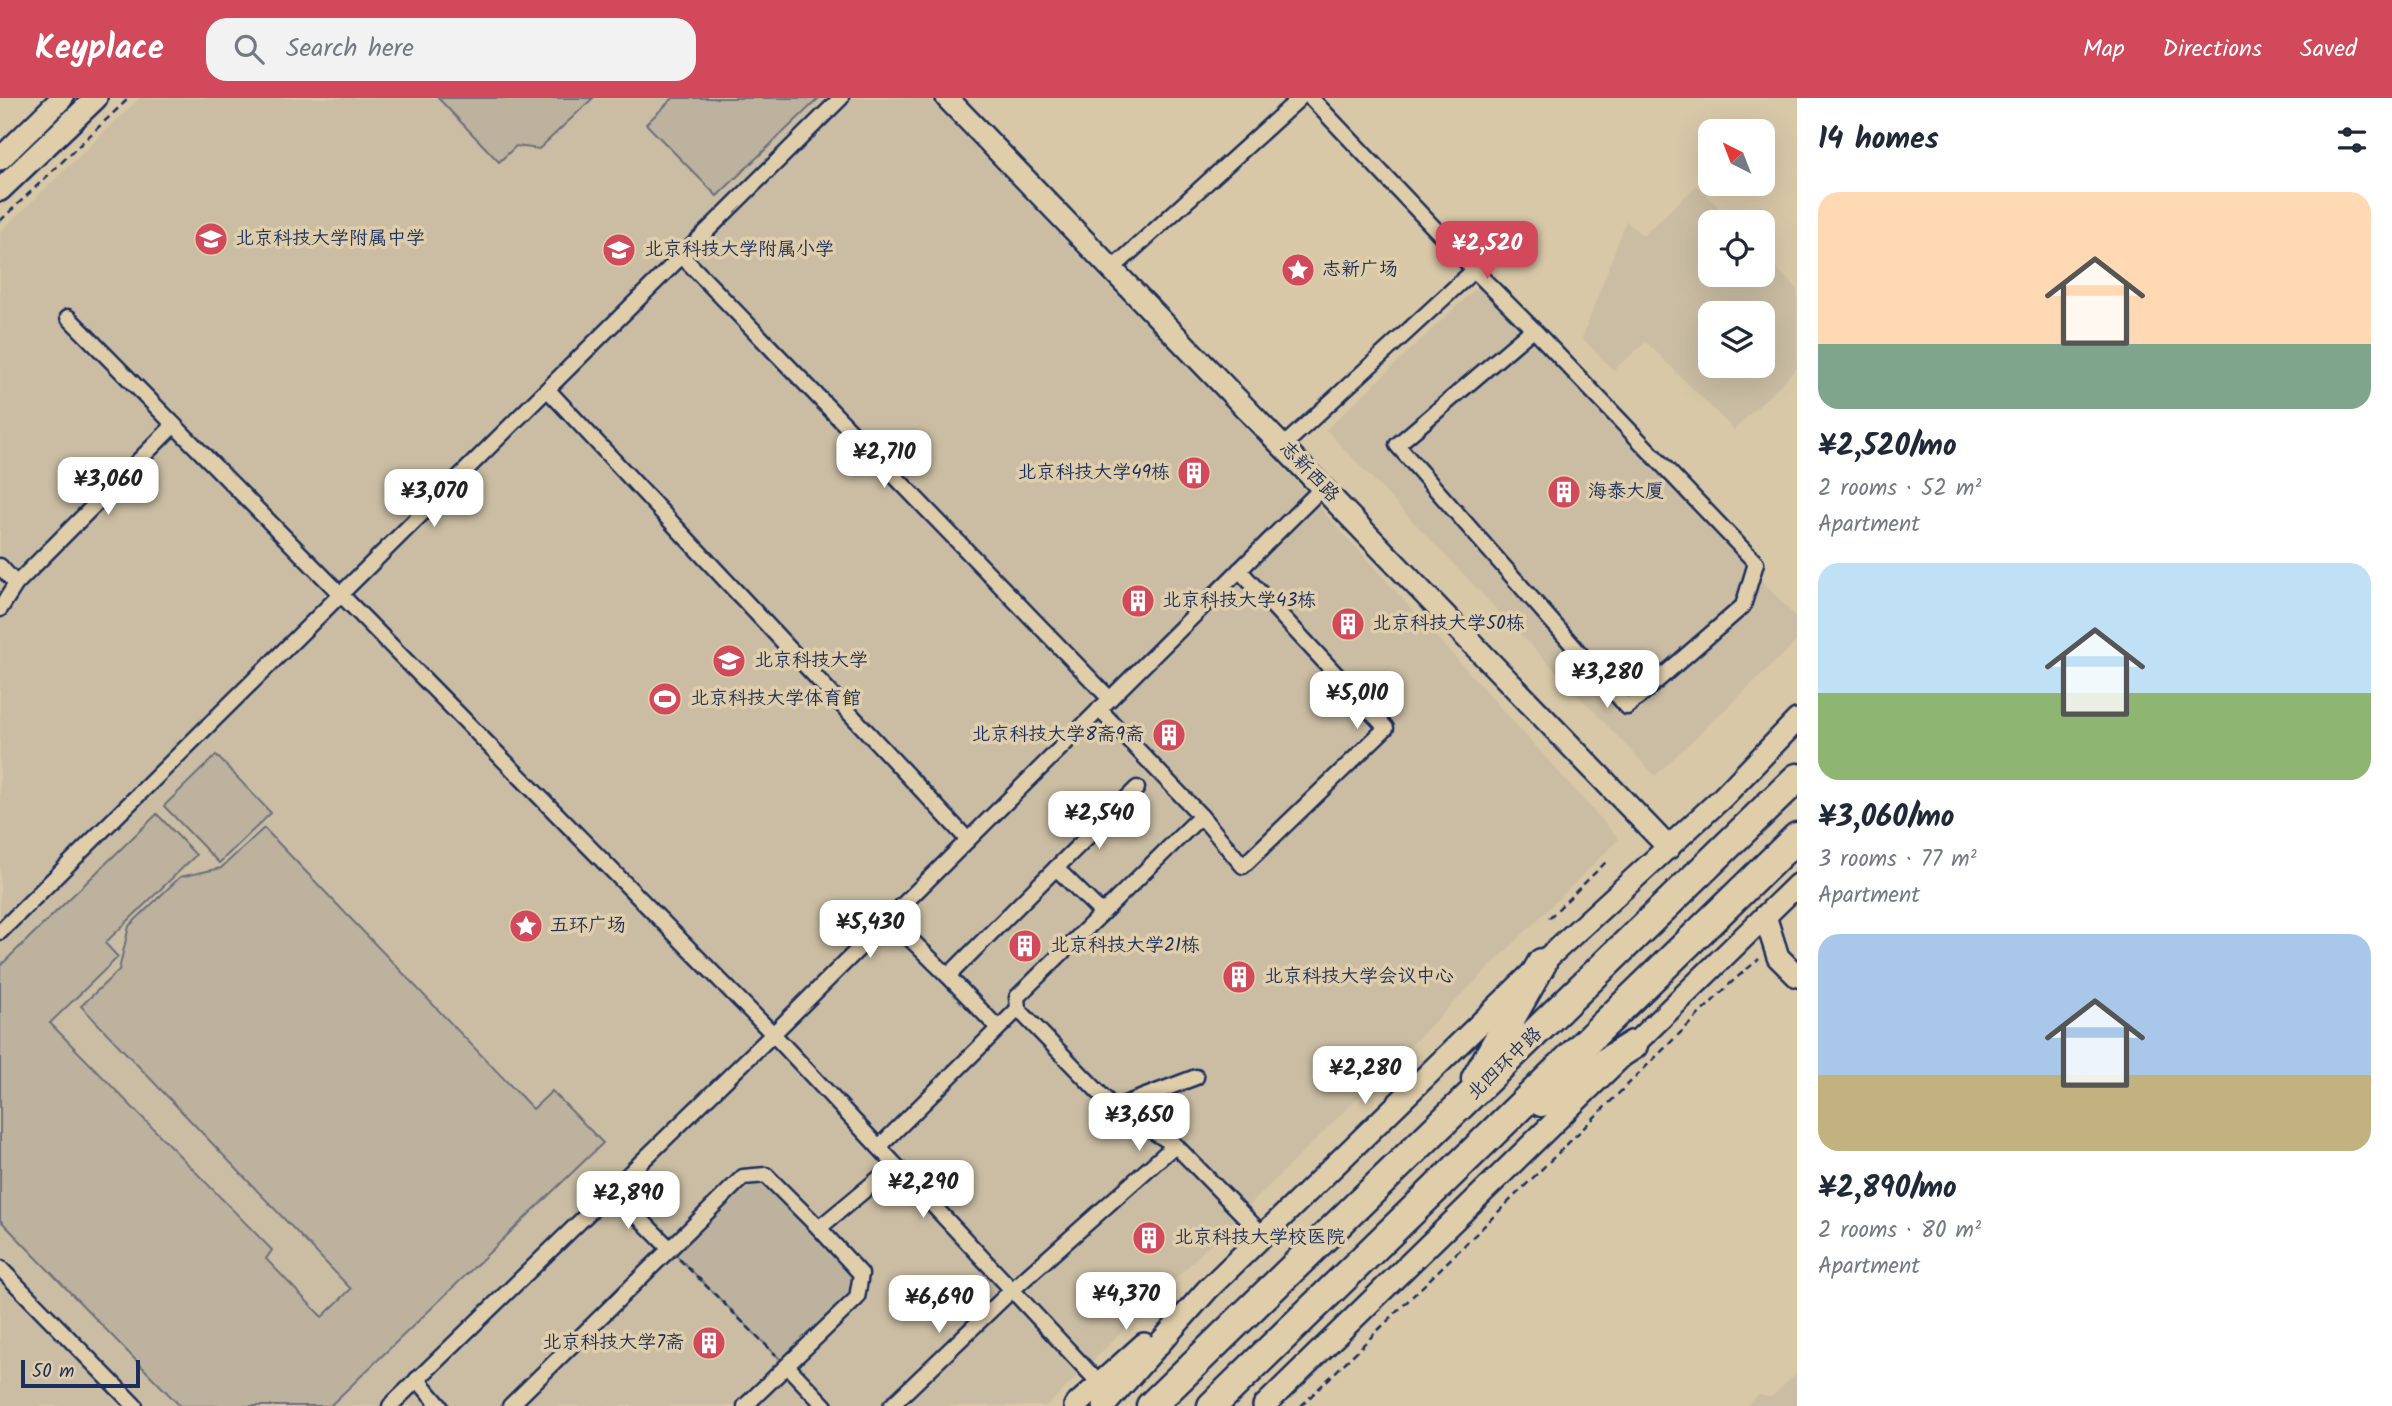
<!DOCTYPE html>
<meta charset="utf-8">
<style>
body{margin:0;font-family:Kalam,"LXGW WenKai TC",sans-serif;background:#f2f2f3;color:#1f2937;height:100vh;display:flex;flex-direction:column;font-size:26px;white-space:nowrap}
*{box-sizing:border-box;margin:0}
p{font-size:23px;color:#747a83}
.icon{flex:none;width:38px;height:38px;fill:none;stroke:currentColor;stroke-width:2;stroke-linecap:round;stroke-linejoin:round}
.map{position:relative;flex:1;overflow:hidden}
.details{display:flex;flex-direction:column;background:#fff;width:595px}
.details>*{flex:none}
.needle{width:46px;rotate:318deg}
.fabs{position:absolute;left:1698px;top:21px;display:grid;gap:14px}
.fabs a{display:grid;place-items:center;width:77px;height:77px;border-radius:14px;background:#fff;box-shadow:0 7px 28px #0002;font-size:35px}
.scale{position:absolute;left:21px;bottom:18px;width:119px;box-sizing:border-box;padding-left:7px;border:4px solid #1b2f5e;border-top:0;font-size:19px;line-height:24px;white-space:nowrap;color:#1b2f5e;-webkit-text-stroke:5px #e0ceab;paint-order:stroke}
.price{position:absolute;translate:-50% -60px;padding:0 16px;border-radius:14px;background:#fff;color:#222;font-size:23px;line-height:46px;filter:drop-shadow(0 2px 4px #0008)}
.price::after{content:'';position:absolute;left:50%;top:42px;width:21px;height:16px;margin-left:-10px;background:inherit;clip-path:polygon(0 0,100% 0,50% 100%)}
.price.selected{background:#d1495b;color:#fff}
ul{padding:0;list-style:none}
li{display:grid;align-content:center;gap:14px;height:371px;padding:0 21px}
li span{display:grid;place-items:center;height:217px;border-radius:21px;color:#555}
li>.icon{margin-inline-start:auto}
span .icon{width:126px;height:126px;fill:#fffc;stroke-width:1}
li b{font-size:30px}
h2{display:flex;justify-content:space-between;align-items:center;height:84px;padding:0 21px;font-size:30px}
header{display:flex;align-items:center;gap:42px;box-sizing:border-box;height:98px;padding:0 35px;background:#d1495b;color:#fff}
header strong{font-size:33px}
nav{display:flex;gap:38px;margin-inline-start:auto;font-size:24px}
.search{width:490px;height:63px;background:#f2f2f3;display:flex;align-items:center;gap:18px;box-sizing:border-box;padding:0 24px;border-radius:21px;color:#747a83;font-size:26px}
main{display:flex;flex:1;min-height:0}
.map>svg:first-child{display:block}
</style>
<header>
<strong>Keyplace</strong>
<div class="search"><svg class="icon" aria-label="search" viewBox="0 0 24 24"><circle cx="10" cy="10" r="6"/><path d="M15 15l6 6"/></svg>Search here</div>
<nav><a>Map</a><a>Directions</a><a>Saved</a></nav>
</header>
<main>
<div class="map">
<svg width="1797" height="1308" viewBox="0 0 1797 1308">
<rect width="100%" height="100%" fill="#d8c8a8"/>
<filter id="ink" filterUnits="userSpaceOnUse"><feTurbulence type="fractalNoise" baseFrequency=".0143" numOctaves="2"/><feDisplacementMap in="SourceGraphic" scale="14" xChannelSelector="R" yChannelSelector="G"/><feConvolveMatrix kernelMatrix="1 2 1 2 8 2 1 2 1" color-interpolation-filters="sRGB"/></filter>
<g filter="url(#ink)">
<g fill="#cabda3" fill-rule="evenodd">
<path d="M 140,0 L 928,0 L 1297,384 L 1619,741 L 1047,1308 L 0,1308 L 0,134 Z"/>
<path d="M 1697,87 L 1732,124 L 1710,124 L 1710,177 L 1762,177 L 1762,155 L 1797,191 L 1797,270 L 1734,332 L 1646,244 L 1613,272 L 1582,240 L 1626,123 L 1643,138 ZM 1710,215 L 1762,215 L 1762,268 L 1710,268 Z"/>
<path d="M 1479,187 L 1797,520 L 1797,543 L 1655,678 L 1326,332 Z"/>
<path d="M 1797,1275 L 1797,1308 L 1746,1308 L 1758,1297 L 1771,1299 Z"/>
</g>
<g fill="#bcb29d" stroke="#6c707e" stroke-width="2">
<path d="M 438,0 L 593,0 L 539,51 L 516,48 L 499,64 Z"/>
<path d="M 673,0 L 819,0 L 717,98 L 646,26 Z"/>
<path d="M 216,657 L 271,715 L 219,765 L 164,708 Z"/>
<path d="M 157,716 L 196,757 L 105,845 L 118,859 L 50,925 L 272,1152 L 266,1161 L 322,1219 L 351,1191 L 81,908 L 119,872 L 129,828 L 180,779 L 221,770 L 264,730 L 533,1011 L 552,993 L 603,1045 L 330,1308 L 180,1308 L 0,1122 L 0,868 Z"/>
<path d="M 766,1077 L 861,1176 L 857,1200 L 787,1268 L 670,1151 L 743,1079 Z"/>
</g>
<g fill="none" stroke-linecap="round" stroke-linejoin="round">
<defs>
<g id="street">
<path d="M 682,158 L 1110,601"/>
<path d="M 1112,171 L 1300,0"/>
<path d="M 1474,172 L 1533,231 L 1397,347 L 1627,609 L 1743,508 L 1756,465 L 1533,231"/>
<path d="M 68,219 L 773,936 L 1099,1285"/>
<path d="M 548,292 L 968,742"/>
<path d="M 1283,348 L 1474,172 L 1311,0"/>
<path d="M 0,468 L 16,486"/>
<path d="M 0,511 L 16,486 L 174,327"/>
<path d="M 1201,718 L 1243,768 L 1386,630 L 1239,472"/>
<path d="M 1102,815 L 1056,770 L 1137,690"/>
<path d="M 888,819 L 948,878"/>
<path d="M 0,834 L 841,0"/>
<path d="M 1018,911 L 1114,1010 L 1196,979"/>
<path d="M 998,930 L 948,878 L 1056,770"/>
<path d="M 1114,1010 L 1175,1047"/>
<path d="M 879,1049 L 1018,911 L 1017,899 L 1201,718 L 1099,611"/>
<path d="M 612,1092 L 670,1151"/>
<path d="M 0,1170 L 135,1308"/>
<path d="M 787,1268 L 825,1308"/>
<path d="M 417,1281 L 440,1308"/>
<path d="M 390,1308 L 773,936 L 1323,389"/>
<path d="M 510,1308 L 743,1079 L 766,1077 L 819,1130 L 895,1067"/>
<path d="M 745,1308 L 857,1200 L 861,1176 L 819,1130"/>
<path d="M 891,1308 L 1012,1192 L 1175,1047 L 1263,1137"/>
</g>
<g id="secondary">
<path d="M 947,0 L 1669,750"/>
<path d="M 0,61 L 62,0"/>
<path d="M 0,92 L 96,0"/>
<path d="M 1765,818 L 1778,859 L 1797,878"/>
<path d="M 1075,1308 L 1144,1246"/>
<path d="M 1104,1308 L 1207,1192 L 1542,865 L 1723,699 L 1797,622"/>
<path d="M 1264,1308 L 1797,787"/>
</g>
<g id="highway">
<path d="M 1476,981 L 1542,865"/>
<path d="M 1542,1004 L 1633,947"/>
<path d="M 1151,1308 L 1797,680"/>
<path d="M 1212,1308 L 1797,739"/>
</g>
</defs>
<use href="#street" stroke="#1b2f5e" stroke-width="19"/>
<use href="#secondary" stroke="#1b2f5e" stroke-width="26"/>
<use href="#highway" stroke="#1b2f5e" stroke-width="33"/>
<g stroke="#1b2f5e" stroke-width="2.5" stroke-dasharray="7 5" stroke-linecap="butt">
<path d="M 0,123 L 129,0"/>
<path d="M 1549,820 L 1607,763"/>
<path d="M 679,1161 L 776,1257"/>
<path d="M 1301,1308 L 1734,882 L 1759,861"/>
</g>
<use href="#street" stroke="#e0ceab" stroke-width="14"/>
<use href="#secondary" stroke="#e0ceab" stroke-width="21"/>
<use href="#highway" stroke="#e0ceab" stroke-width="28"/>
</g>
</g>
<defs>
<symbol id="school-disc" viewBox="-11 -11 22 22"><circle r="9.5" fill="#d1495b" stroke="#e0ceab"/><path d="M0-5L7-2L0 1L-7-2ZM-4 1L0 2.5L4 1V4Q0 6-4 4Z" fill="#fff"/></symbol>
<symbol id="sight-disc" viewBox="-11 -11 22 22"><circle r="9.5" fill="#d1495b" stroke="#e0ceab"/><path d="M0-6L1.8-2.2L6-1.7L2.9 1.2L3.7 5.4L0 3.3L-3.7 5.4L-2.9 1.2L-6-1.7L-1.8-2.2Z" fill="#fff"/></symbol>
<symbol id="building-disc" viewBox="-11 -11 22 22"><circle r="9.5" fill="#d1495b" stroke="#e0ceab"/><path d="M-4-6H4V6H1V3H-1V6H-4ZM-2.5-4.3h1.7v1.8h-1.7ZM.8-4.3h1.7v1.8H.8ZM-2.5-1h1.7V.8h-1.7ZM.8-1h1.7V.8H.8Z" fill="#fff"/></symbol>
<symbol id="university-disc" viewBox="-11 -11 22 22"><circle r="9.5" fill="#d1495b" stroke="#e0ceab"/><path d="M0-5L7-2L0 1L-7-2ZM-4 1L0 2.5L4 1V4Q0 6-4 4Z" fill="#fff"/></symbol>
<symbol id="stadium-disc" viewBox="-11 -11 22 22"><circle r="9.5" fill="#d1495b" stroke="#e0ceab"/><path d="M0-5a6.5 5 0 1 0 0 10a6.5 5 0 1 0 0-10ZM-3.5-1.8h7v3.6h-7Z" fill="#fff"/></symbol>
</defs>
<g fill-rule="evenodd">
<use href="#school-disc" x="192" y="122" width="38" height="38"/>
<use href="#school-disc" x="600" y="133" width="38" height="38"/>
<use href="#sight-disc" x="1279" y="153" width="38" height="38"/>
<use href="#building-disc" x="1175" y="356" width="38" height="38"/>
<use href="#building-disc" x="1545" y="375" width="38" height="38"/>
<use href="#building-disc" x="1119" y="484" width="38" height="38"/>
<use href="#building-disc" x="1329" y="507" width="38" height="38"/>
<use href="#university-disc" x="710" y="544" width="38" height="38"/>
<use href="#stadium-disc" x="646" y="582" width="38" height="38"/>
<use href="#building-disc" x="1150" y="618" width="38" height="38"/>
<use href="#sight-disc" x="507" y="809" width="38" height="38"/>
<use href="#building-disc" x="1006" y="829" width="38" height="38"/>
<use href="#building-disc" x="1220" y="860" width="38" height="38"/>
<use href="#building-disc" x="1130" y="1121" width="38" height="38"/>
<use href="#building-disc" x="690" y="1226" width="38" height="38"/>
</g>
<g text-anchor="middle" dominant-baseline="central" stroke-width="7" stroke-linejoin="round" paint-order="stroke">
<g font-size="19" fill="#1b2f5e" stroke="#e0ceab" text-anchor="start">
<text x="235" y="141">北京科技大学附属中学</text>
<text x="644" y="152">北京科技大学附属小学</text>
<text x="1322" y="172">志新广场</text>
<text x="1170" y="375" text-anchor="end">北京科技大学49栋</text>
<text x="1588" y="394">海泰大厦</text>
<text x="1162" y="503">北京科技大学43栋</text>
<text x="1372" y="526">北京科技大学50栋</text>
<text x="754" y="563">北京科技大学</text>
<text x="690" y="601">北京科技大学体育館</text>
<text x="1144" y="637" text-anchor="end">北京科技大学8斋9斋</text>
<text x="550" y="828">五环广场</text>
<text x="1050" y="848">北京科技大学21栋</text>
<text x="1264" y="879">北京科技大学会议中心</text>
<text x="1174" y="1140">北京科技大学校医院</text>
<text x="684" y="1245" text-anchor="end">北京科技大学7斋</text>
</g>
<g font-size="19" fill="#1b2f5e" stroke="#e0ceab">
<text transform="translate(1309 374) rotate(46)">志新西路</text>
<text transform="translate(1505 966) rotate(-44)">北四环中路</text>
</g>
</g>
</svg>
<div class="fabs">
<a><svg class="needle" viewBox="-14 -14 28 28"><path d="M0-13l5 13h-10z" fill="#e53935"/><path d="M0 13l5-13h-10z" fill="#747a83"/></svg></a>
<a><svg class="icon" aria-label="locate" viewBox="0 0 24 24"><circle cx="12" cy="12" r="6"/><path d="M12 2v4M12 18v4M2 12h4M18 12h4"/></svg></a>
<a><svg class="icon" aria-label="layers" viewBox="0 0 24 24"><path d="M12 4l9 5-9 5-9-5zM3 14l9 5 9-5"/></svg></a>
</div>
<div class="scale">50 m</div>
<b class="price selected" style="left:1487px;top:183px">¥2,520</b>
<b class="price" style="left:884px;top:392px">¥2,710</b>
<b class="price" style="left:108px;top:419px">¥3,060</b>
<b class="price" style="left:434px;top:431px">¥3,070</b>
<b class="price" style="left:1607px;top:612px">¥3,280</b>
<b class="price" style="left:1357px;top:633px">¥5,010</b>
<b class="price" style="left:1099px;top:753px">¥2,540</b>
<b class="price" style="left:870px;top:862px">¥5,430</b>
<b class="price" style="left:1365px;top:1008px">¥2,280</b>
<b class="price" style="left:1139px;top:1055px">¥3,650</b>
<b class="price" style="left:923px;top:1122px">¥2,290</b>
<b class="price" style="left:628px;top:1133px">¥2,890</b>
<b class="price" style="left:1126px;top:1234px">¥4,370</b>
<b class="price" style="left:939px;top:1237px">¥6,690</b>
</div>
<section class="details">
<h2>14 homes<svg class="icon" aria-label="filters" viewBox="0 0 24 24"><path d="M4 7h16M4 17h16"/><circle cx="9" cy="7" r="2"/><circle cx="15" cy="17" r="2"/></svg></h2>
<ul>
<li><span style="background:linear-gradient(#ffd9b3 70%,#7fa58c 0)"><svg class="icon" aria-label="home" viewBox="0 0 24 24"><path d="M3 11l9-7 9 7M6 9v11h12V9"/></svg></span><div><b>¥2,520/mo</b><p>2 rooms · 52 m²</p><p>Apartment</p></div></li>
<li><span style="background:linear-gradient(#bfe0f5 60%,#8fb573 0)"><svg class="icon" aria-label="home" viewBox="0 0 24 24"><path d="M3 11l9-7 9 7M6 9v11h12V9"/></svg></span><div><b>¥3,060/mo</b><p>3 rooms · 77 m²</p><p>Apartment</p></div></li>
<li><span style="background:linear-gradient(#a9c7e8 65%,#c2b280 0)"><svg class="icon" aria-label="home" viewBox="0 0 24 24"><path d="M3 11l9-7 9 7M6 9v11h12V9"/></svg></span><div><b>¥2,890/mo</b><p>2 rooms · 80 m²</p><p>Apartment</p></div></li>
</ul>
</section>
</main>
